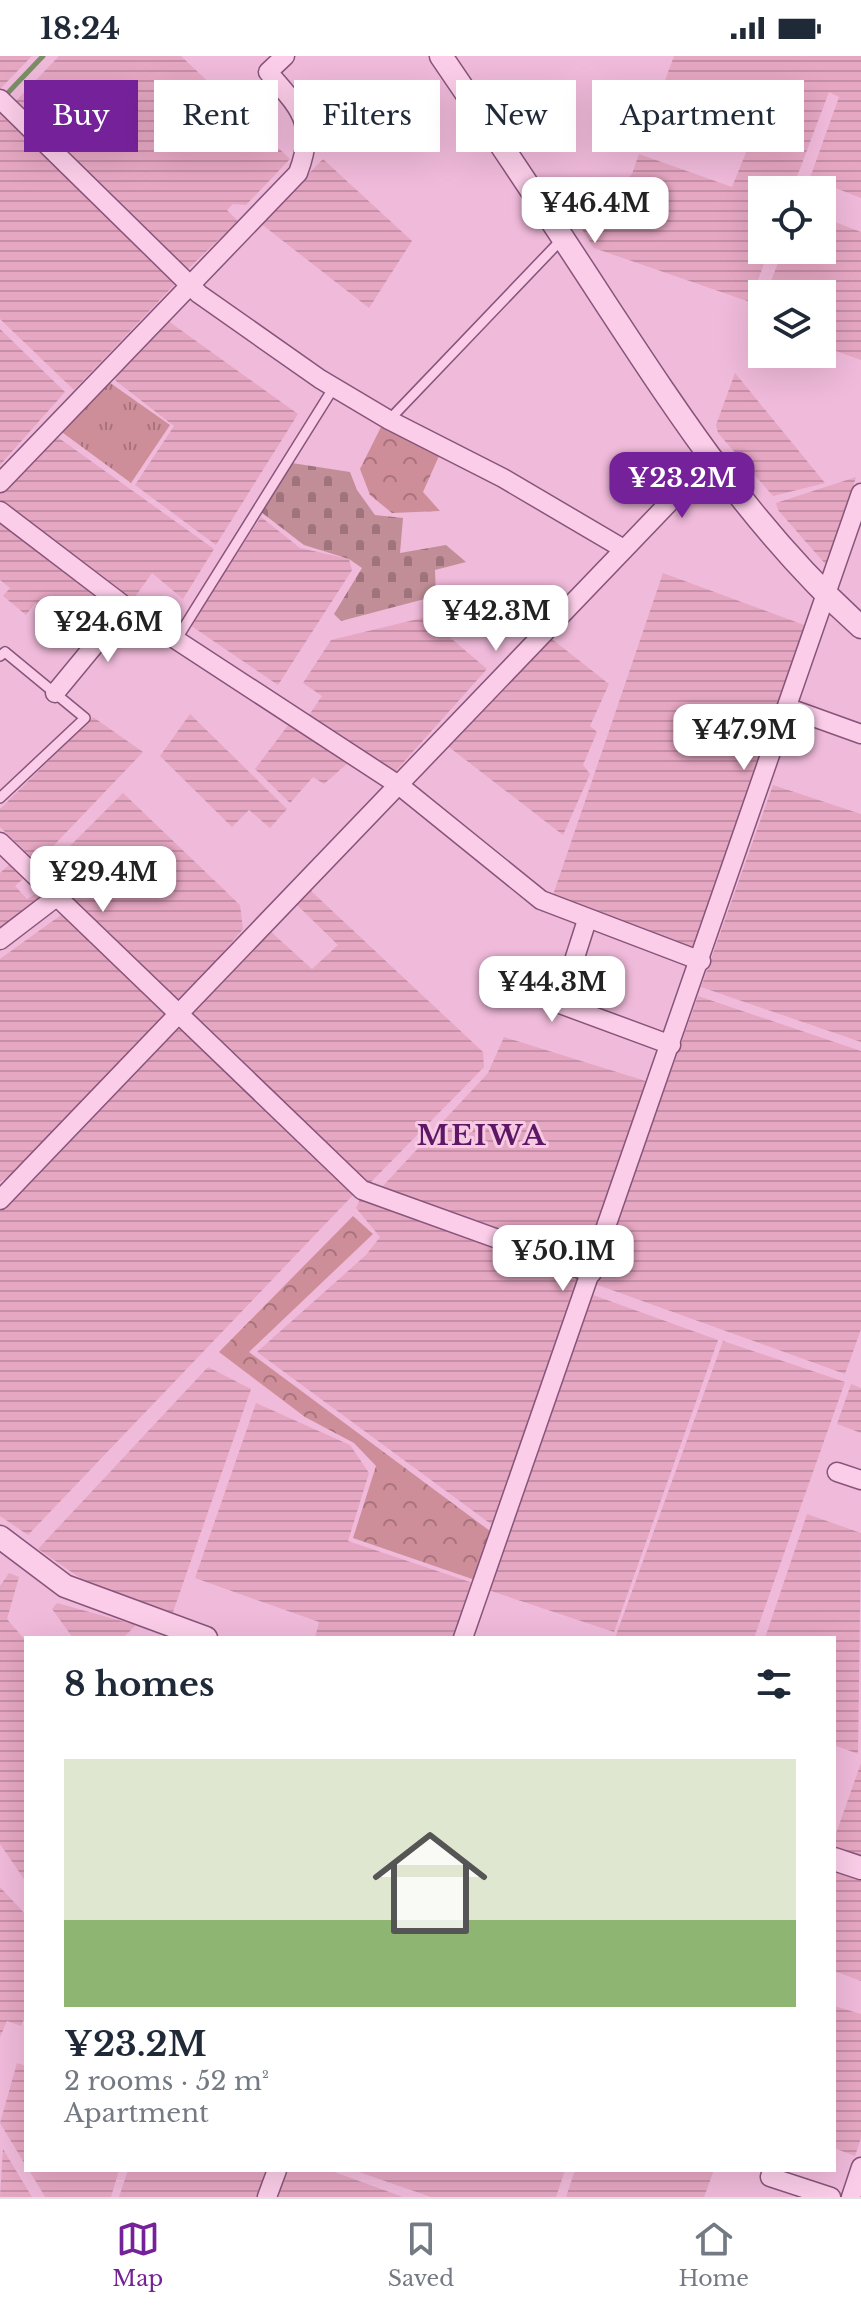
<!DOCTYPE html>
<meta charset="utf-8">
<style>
body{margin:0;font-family:"Libre Baskerville",serif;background:#f6f6f7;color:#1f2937;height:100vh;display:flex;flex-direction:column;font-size:30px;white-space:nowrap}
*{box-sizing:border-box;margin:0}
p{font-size:26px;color:#747a83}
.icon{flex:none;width:44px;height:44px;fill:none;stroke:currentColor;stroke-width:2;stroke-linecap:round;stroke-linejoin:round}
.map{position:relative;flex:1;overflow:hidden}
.drawer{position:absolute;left:24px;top:1580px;width:812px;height:536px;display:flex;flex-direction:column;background:#fff;border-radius:0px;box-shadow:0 8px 32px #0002}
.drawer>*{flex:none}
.hud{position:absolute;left:24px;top:24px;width:814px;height:72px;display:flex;gap:16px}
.tools{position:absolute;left:748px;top:120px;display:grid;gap:16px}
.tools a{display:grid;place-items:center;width:88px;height:88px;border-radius:0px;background:#fff;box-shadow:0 8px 32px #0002;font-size:40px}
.price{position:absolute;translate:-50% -68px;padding:0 18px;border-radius:16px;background:#fff;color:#222;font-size:26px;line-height:52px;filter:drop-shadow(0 2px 4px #0008)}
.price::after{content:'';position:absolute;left:50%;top:48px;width:24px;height:18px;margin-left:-12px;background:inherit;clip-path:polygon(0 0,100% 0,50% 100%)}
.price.selected{background:#752199;color:#fff}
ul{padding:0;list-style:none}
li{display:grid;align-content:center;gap:16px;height:424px;padding:0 40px}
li+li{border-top:2px solid #e0e1e3}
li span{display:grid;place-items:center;height:248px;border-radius:0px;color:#555}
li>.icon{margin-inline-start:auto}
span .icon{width:144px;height:144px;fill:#fffc;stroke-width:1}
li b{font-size:34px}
h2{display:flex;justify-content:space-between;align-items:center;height:96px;padding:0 40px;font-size:34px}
.pill{padding:0 28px;border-radius:0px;background:#fff;box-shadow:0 8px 32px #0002;font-size:28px;line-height:72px}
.pill.selected{background:#752199;color:#fff}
.status{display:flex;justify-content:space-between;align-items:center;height:56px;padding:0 40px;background:#fff;direction:ltr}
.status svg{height:22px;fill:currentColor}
.dock{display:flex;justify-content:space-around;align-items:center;height:112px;border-top:2px solid #e0e1e3;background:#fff;font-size:22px;color:#747a83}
.dock a{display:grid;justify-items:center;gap:4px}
.dock .selected{color:#752199}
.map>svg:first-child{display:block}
</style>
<div class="status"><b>18:24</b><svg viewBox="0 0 49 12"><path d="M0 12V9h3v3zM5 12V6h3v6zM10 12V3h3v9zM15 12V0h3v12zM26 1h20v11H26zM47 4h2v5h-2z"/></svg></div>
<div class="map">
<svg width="861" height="2141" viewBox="0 0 861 2141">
<defs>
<pattern id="farmland-rules" width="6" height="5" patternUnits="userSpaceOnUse" patternTransform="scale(2)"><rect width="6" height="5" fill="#e6a7c3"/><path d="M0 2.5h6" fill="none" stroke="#c68fa8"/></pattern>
<pattern id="forest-crowns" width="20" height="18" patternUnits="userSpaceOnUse" patternTransform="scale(2)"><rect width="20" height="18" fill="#ce8e99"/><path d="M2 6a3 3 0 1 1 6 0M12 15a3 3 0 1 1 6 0" fill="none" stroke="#a8737d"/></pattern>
<pattern id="cemetery-stones" width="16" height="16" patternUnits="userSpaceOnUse" patternTransform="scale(2)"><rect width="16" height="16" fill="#c18e97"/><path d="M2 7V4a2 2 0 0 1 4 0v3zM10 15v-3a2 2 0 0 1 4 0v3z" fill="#9e737c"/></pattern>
<pattern id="park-tufts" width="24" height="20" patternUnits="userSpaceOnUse" patternTransform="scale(2)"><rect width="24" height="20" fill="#ce8e99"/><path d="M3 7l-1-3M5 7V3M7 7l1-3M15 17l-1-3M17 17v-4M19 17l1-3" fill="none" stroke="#a8737d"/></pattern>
</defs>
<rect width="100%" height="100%" fill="#f0bada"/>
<g fill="url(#farmland-rules)">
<path d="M 0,0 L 32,0 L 0,33 Z"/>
<path d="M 59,0 L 181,0 L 290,103 L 246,149 L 233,148 L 227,154 L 238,165 L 188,213 L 14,47 Z"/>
<path d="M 674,0 L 861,0 L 861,142 L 810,122 L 839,41 L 829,36 L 792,134 L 762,134 L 762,194 L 769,194 L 750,246 L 594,192 L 581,172 L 632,118 L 639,98 L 732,131 L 756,72 L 661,35 Z"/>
<path d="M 0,58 L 175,228 L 74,334 L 0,263 Z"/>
<path d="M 323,103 L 412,185 L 369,252 L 260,167 Z"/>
<path d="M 822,161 L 861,176 L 861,304 L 822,290 L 822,238 L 766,238 L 783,194 L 822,194 Z"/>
<path d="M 164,262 L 298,358 L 216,489 L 135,429 L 174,370 L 116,325 L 113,318 Z"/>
<path d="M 0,273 L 65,336 L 0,409 Z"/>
<path d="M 735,317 L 825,427 L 773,440 L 718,377 L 716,369 Z"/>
<path d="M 56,380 L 214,493 L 183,543 L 152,517 L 132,545 L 0,444 L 0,436 Z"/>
<path d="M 856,421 L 828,511 L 778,454 L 776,447 Z"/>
<path d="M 261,461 L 300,492 L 349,503 L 352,514 L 278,629 L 190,569 Z"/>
<path d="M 0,462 L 119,552 L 87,591 L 35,547 L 26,559 L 3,540 L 10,532 L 0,524 Z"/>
<path d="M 663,517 L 807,570 L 701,883 L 692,894 L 553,839 Z"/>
<path d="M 426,561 L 487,613 L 393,718 L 309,659 L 322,640 L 303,627 L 331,584 Z"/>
<path d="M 548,580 L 609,628 L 590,670 L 597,676 L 583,709 L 590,718 L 563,779 L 445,688 Z"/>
<path d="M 190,658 L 287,753 L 270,772 L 249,754 L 232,771 L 160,700 Z"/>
<path d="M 93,661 L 143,696 L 37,807 L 0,771 L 0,753 Z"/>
<path d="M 289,668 L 349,706 L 324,728 L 313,721 L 290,747 L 255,713 Z"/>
<path d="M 773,729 L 861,758 L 861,986 L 701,931 Z"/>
<path d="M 123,737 L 240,849 L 243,873 L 180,947 L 44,816 Z"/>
<path d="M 11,807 L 25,821 L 15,830 L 27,843 L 37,837 L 44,842 L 0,875 L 0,817 Z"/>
<path d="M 310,834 L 483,996 L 484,1011 L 367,1130 L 189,957 L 270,875 L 312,913 L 338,889 L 296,848 Z"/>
<path d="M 61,859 L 168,959 L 10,1121 L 0,1125 L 0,903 Z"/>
<path d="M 698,940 L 861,995 L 861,1273 L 845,1318 L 595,1228 Z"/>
<path d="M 182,972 L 355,1137 L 28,1479 L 0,1460 L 0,1155 L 176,974 Z"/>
<path d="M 504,981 L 649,1026 L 585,1205 L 381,1132 L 488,1017 Z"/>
<path d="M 360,1143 L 584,1220 L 495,1471 L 257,1296 L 366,1199 L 380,1181 L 356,1152 Z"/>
<path d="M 593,1239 L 718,1284 L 614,1576 L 488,1534 Z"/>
<path d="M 723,1285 L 845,1326 L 754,1582 L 615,1582 Z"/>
<path d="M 208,1311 L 251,1333 L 173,1556 L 130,1545 L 83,1524 L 38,1493 Z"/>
<path d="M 851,1328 L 861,1332 L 861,1377 L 837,1368 Z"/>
<path d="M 256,1347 L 350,1389 L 369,1417 L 348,1485 L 476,1528 L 457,1582 L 315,1582 L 319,1566 L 195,1522 Z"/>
<path d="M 807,1458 L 861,1477 L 858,1698 L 834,1689 L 834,1582 L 765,1582 Z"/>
<path d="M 9,1517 L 19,1521 L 7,1563 L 26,1585 L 26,1826 L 0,1788 L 0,1530 Z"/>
<path d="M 57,1547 L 136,1569 L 123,1582 L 73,1582 L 52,1553 Z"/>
<path d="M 861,1707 L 861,1800 L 836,1791 L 834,1783 Z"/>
<path d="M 834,1813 L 861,1822 L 861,1925 L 834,1915 Z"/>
<path d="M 0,1831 L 26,1859 L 26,1959 L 21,1970 L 7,1965 L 0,1981 Z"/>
<path d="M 834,1950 L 861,1958 L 861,2082 L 855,2100 L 834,2092 Z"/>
<path d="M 17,2007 L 26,2010 L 26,2110 L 0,2067 Z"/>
<path d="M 3,2093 L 32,2141 L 0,2141 Z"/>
<path d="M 29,2114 L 119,2114 L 111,2141 L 45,2141 Z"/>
<path d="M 128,2114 L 270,2114 L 260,2141 L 119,2141 Z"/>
<path d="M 286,2114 L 329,2114 L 403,2141 L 277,2141 Z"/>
<path d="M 353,2114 L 565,2114 L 556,2141 L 431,2141 Z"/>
<path d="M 575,2114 L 714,2114 L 704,2141 L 566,2141 Z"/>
</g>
<g fill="url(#forest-crowns)">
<path d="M 381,371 L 439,400 L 423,436 L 440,455 L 392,457 L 370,439 L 360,413 Z"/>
<path d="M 353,1160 L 373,1178 L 249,1296 L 494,1478 L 478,1525 L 353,1482 L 376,1410 L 354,1387 L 305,1361 L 219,1296 Z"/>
</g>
<path fill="url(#cemetery-stones)" d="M 292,407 L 350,416 L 357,434 L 375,459 L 403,462 L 400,497 L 446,489 L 466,506 L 435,514 L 436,540 L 341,565 L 334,558 L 362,512 L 349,503 L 304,489 L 261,456 Z"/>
<path fill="url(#park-tufts)" d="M 106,324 L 170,369 L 131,427 L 59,374 Z"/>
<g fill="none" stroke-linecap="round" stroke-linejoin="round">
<path stroke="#7b8d66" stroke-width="5" d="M 3,42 L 43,0"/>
<defs>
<g id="service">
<path d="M 389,364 L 563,182"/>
<path d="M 176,584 L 334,331"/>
<path d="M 0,600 L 5,596 L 85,662 L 0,742"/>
</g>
<g id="minor">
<path d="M 0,43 L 199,238 L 320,323 L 389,364 L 503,422 L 622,492"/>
<path d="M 0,427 L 298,117 C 317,67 300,53 268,16 L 285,0"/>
<path d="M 0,455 L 126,551 L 400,730 L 541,844 L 701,905"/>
<path d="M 55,637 L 126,551"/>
<path d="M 797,655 L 861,678"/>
<path d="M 0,786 L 362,1134 L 592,1217"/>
<path d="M 587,864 L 560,948 L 671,989"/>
<path d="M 0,884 L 55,842"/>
<path d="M 0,1144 L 710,404"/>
<path d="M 837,1416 L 861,1424"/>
<path d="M 463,1582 L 861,437"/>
<path d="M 772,2114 L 770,2121 L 831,2141"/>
<path d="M 267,2141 L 277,2114"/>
<path d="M 851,2141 L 861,2111"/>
</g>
<g id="tertiary">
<path d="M 441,0 C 497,82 552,165 606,248 C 682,364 757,478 861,571"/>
<path d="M 0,1481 L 65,1530 L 206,1582"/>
<path d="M 834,1803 L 861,1812"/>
</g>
</defs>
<use href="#service" stroke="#87547b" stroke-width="12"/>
<use href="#minor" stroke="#87547b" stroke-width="21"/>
<use href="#tertiary" stroke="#87547b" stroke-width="25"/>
<use href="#service" stroke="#fbcde8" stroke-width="9"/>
<use href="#minor" stroke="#fbcde8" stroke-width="18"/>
<use href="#tertiary" stroke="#fbcde8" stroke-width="22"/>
</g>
<g text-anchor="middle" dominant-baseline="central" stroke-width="6" stroke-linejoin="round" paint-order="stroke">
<g font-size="28" font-weight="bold" letter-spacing="2" fill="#5d1764" stroke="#f7cae4">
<text x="482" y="1079">MEIWA</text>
</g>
</g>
</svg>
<div class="tools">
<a><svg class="icon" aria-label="locate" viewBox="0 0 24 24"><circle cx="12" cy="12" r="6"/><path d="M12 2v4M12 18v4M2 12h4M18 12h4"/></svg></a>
<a><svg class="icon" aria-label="layers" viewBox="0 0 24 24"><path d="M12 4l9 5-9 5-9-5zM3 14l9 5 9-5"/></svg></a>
</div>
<b class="price" style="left:595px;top:189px">¥46.4M</b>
<b class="price selected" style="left:682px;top:464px">¥23.2M</b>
<b class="price" style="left:496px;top:597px">¥42.3M</b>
<b class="price" style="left:108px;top:608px">¥24.6M</b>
<b class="price" style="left:744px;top:716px">¥47.9M</b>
<b class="price" style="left:103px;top:858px">¥29.4M</b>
<b class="price" style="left:552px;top:968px">¥44.3M</b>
<b class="price" style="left:563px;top:1237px">¥50.1M</b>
<div class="hud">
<a class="pill selected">Buy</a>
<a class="pill">Rent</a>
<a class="pill">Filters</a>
<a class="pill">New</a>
<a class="pill">Apartment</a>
</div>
<section class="drawer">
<h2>8 homes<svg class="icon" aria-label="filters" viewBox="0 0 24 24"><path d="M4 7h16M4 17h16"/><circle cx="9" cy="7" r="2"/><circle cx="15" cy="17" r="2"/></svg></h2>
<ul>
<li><span style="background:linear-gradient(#dfe7d0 65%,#8fb573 0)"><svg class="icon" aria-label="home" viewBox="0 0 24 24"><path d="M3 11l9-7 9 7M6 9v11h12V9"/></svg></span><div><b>¥23.2M</b><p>2 rooms · 52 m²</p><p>Apartment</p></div></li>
</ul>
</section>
</div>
<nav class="dock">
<a class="selected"><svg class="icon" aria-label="map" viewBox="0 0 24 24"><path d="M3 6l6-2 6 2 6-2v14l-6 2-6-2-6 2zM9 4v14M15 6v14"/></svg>Map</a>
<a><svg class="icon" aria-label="saved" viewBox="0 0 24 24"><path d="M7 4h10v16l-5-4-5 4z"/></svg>Saved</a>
<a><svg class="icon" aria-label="home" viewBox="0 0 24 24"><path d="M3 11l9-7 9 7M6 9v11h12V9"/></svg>Home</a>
</nav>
